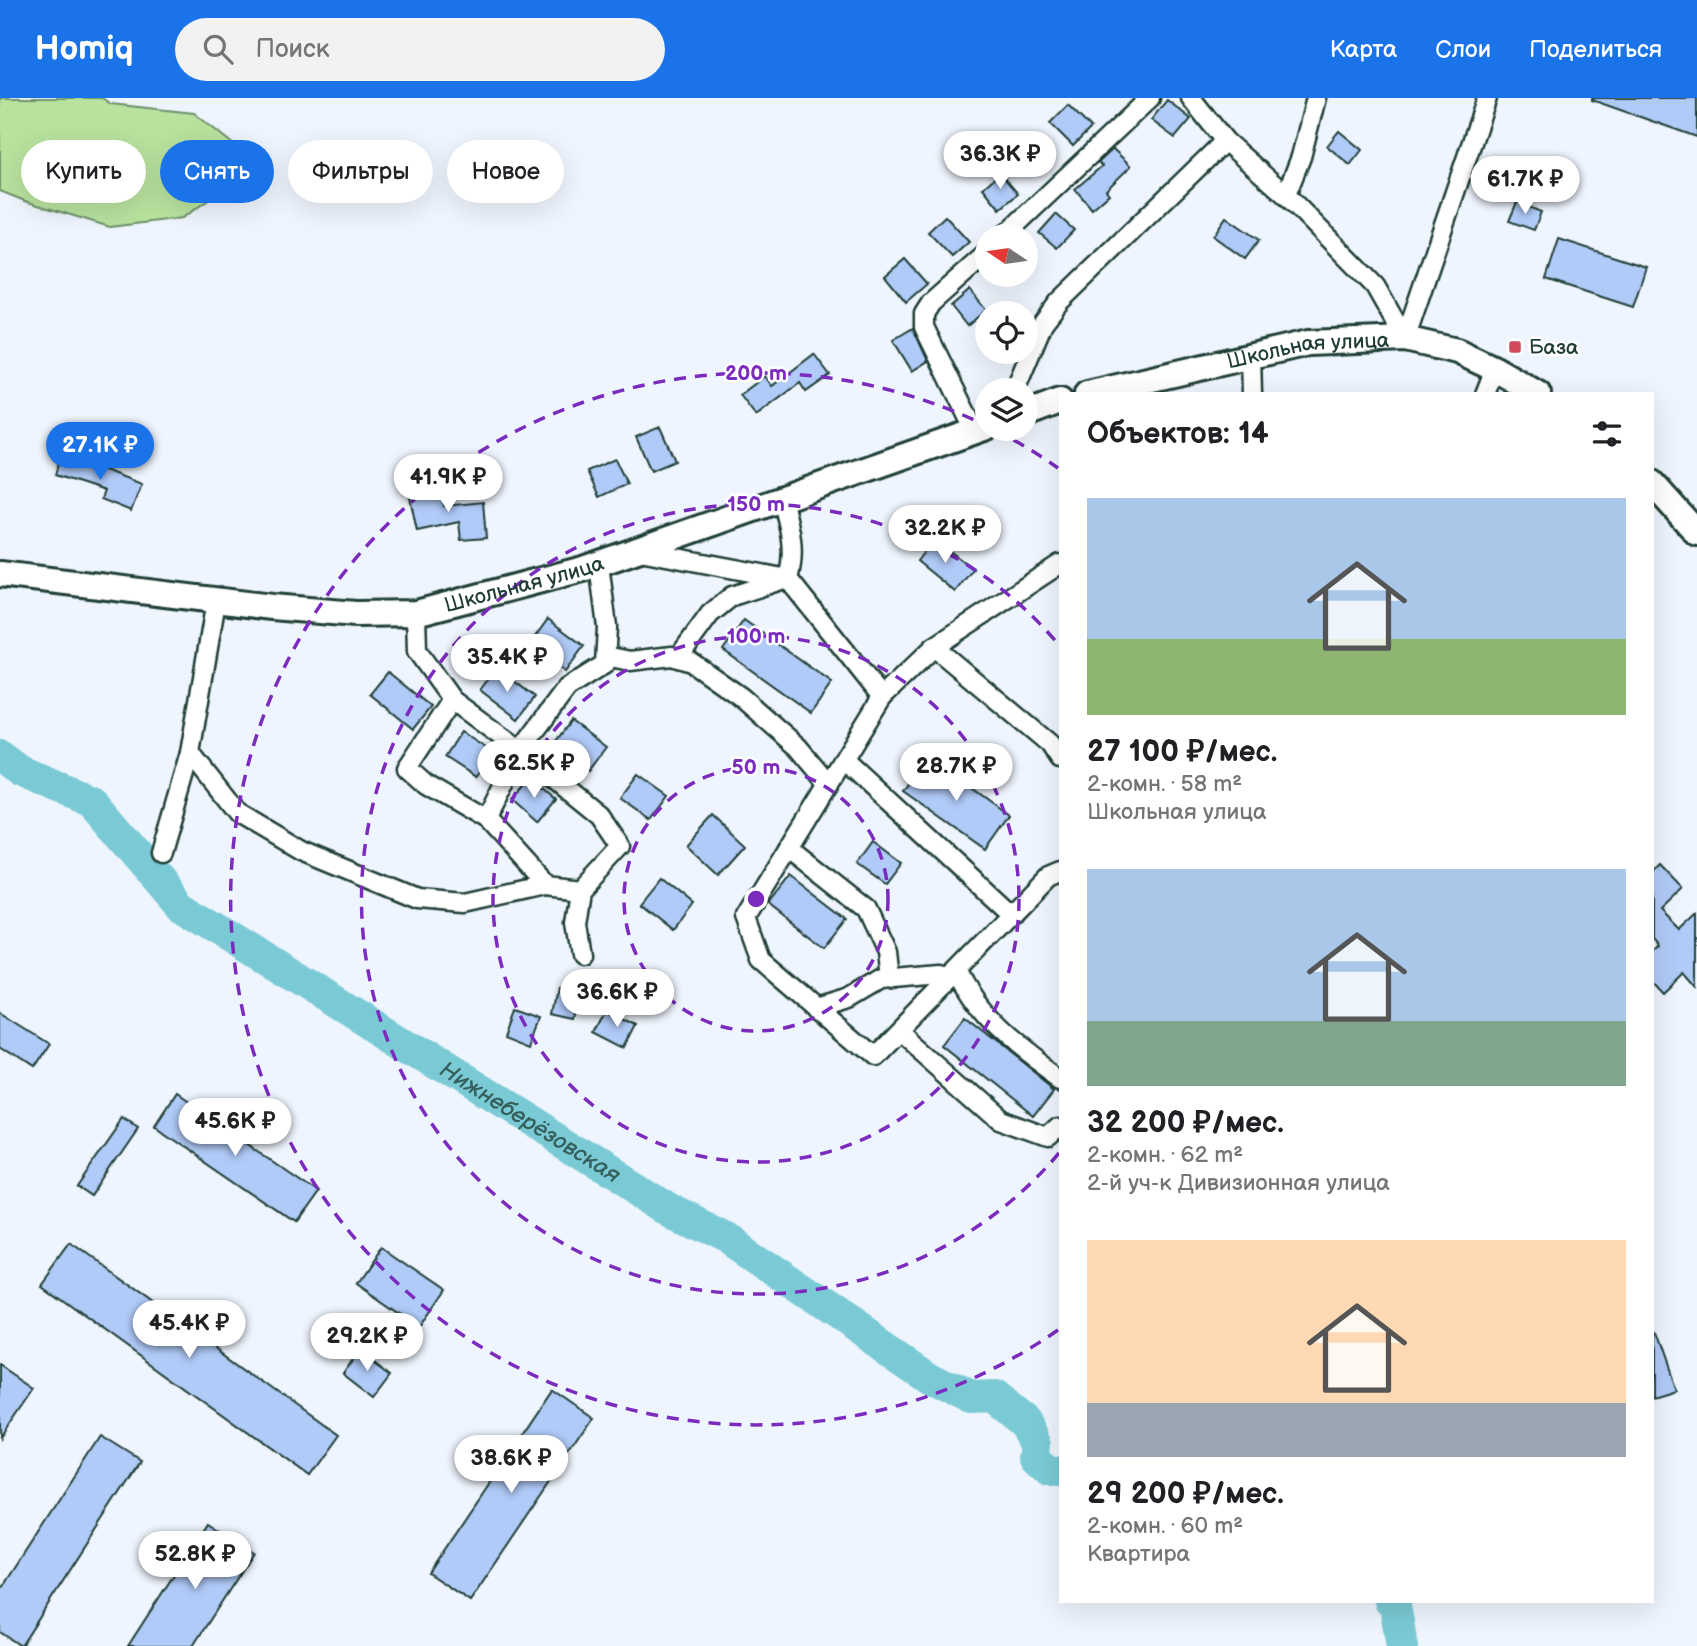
<!DOCTYPE html>
<html lang="ru">
<meta charset="utf-8">
<style>
body{margin:0;font-family:"Balsamiq Sans",sans-serif;background:#f2f2f2;color:#202124;height:100vh;display:flex;flex-direction:column;font-size:26px;white-space:nowrap}
*{box-sizing:border-box;margin:0}
p{font-size:23px;color:#757577}
.icon{flex:none;width:38px;height:38px;fill:none;stroke:currentColor;stroke-width:2;stroke-linecap:round;stroke-linejoin:round}
.map{position:relative;flex:1;overflow:hidden}
.side{position:absolute;left:1059px;top:294px;width:595px;height:1211px;display:flex;flex-direction:column;background:#fff;border-radius:0px;box-shadow:0 7px 28px #0002}
.side>*{flex:none}
.guide{position:absolute;left:21px;top:42px;width:665px;height:63px;display:flex;gap:14px}
.needle{width:46px;rotate:283deg}
.tools{position:absolute;left:975px;top:126px;display:grid;gap:14px}
.tools a{display:grid;place-items:center;width:63px;height:63px;border-radius:50%;background:#fff;box-shadow:0 7px 28px #0002;font-size:35px}
.price{position:absolute;translate:-50% -60px;padding:0 16px;border-radius:24px;background:#fff;color:#222;font-size:23px;line-height:46px;filter:drop-shadow(0 2px 4px #0008)}
.price::after{content:'';position:absolute;left:50%;top:42px;width:21px;height:16px;margin-left:-10px;background:inherit;clip-path:polygon(0 0,100% 0,50% 100%)}
.price.selected{background:#1a73e8;color:#fff}
ul{padding:0;list-style:none}
li{display:grid;align-content:center;gap:14px;height:371px;padding:0 28px}
li span{display:grid;place-items:center;height:217px;border-radius:0px;color:#555}
li>.icon{margin-inline-start:auto}
span .icon{width:126px;height:126px;fill:#fffc;stroke-width:1}
li b{font-size:30px}
h2{display:flex;justify-content:space-between;align-items:center;height:84px;padding:0 28px;font-size:30px}
.tag{padding:0 24px;border-radius:32px;background:#fff;box-shadow:0 7px 28px #0002;font-size:24px;line-height:63px}
.tag.selected{background:#1a73e8;color:#fff}
header{display:flex;align-items:center;gap:42px;box-sizing:border-box;height:98px;padding:0 35px;background:#1a73e8;color:#fff}
header strong{font-size:33px}
nav{display:flex;gap:38px;margin-inline-start:auto;font-size:24px}
.search{width:490px;height:63px;background:#f2f2f2;display:flex;align-items:center;gap:18px;box-sizing:border-box;padding:0 24px;border-radius:38px;color:#757577;font-size:26px}
.map>svg:first-child{display:block}
</style>
<header>
<strong>Homiq</strong>
<div class="search"><svg class="icon" aria-label="search" viewBox="0 0 24 24"><circle cx="10" cy="10" r="6"/><path d="M15 15l6 6"/></svg>Поиск</div>
<nav><a>Карта</a><a>Слои</a><a>Поделиться</a></nav>
</header>
<div class="map">
<svg width="1697" height="1548" viewBox="0 0 1697 1548">
<rect width="100%" height="100%" fill="#eff5fe"/>
<filter id="ink" filterUnits="userSpaceOnUse"><feTurbulence type="fractalNoise" baseFrequency=".0143" numOctaves="2"/><feDisplacementMap in="SourceGraphic" scale="14" xChannelSelector="R" yChannelSelector="G"/><feConvolveMatrix kernelMatrix="1 2 1 2 8 2 1 2 1" color-interpolation-filters="sRGB"/></filter>
<g filter="url(#ink)">
<path fill="#b9e29e" stroke="#6c9069" stroke-width="2" d="M 0,0 L 102,0 L 111,6 L 194,15 L 239,51 L 238,82 L 182,120 L 110,129 L 25,103 L 0,93 Z"/>
<g fill="none" stroke-linecap="round" stroke-linejoin="round">
<g stroke="#7acad5" stroke-width="32">
<path id="s1" d="M 0,658 L 20,673 L 92,703 L 181,807 L 670,1112 L 726,1140 L 930,1279 L 971,1300 L 994,1299 L 1025,1324 L 1038,1345 L 1036,1358 L 1050,1371 L 1060,1372"/>
<path d="M 1390,1503 L 1395,1507 L 1402,1548"/>
</g>
</g>
<g fill="#b1cbf8" stroke="#1f3d34" stroke-width="2">
<path d="M 1592,0 L 1697,0 L 1697,39 L 1592,2 Z"/>
<path d="M 1167,2 L 1191,21 L 1175,40 L 1151,22 Z"/>
<path d="M 1068,7 L 1091,30 L 1073,48 L 1050,25 Z"/>
<path d="M 1339,33 L 1362,52 L 1350,67 L 1327,48 Z"/>
<path d="M 1113,51 L 1131,68 L 1106,92 L 1109,96 L 1092,111 L 1075,91 L 1102,68 L 1098,65 Z"/>
<path d="M 1000,75 L 1018,96 L 1000,111 L 983,90 Z"/>
<path d="M 1517,104 L 1541,114 L 1534,132 L 1509,123 Z"/>
<path d="M 1056,116 L 1074,132 L 1057,150 L 1039,135 Z"/>
<path d="M 945,118 L 969,144 L 952,159 L 928,134 Z"/>
<path d="M 1226,119 L 1259,142 L 1245,161 L 1213,138 Z"/>
<path d="M 1559,141 L 1646,169 L 1633,209 L 1546,181 Z"/>
<path d="M 905,161 L 927,186 L 906,204 L 885,178 Z"/>
<path d="M 970,192 L 986,212 L 967,228 L 951,208 Z"/>
<path d="M 913,230 L 928,263 L 912,273 L 893,242 Z"/>
<path d="M 814,256 L 830,277 L 806,294 L 800,285 L 756,318 L 740,297 L 765,278 L 772,288 Z"/>
<path d="M 660,329 L 675,363 L 651,373 L 636,339 Z"/>
<path d="M 61,356 L 142,386 L 131,413 L 101,401 L 104,393 L 55,377 Z"/>
<path d="M 615,361 L 627,386 L 599,399 L 587,373 Z"/>
<path d="M 440,389 L 444,408 L 483,404 L 486,440 L 461,442 L 459,424 L 417,433 L 409,395 Z"/>
<path d="M 934,441 L 973,471 L 955,494 L 917,463 Z"/>
<path d="M 548,521 L 584,548 L 565,574 L 529,547 Z"/>
<path d="M 744,522 L 832,585 L 811,615 L 723,552 Z"/>
<path d="M 497,570 L 535,599 L 518,621 L 480,592 Z"/>
<path d="M 388,574 L 431,609 L 413,631 L 370,596 Z"/>
<path d="M 571,623 L 606,649 L 588,673 L 553,647 Z"/>
<path d="M 461,634 L 492,654 L 476,679 L 445,659 Z"/>
<path d="M 928,658 L 1009,717 L 985,751 L 903,693 Z"/>
<path d="M 638,676 L 669,698 L 651,722 L 620,700 Z"/>
<path d="M 531,680 L 556,701 L 537,724 L 512,702 Z"/>
<path d="M 713,717 L 745,747 L 718,777 L 686,747 Z"/>
<path d="M 873,744 L 901,765 L 885,786 L 857,766 Z"/>
<path d="M 1660,767 L 1683,791 L 1660,813 L 1679,832 L 1697,815 L 1697,889 L 1684,874 L 1663,894 L 1652,882 L 1652,854 L 1658,848 L 1652,841 L 1652,775 Z"/>
<path d="M 791,778 L 847,821 L 824,850 L 768,807 Z"/>
<path d="M 659,780 L 692,807 L 673,832 L 639,805 Z"/>
<path d="M 557,890 L 580,894 L 575,921 L 552,916 Z"/>
<path d="M 515,909 L 541,918 L 531,944 L 506,934 Z"/>
<path d="M 607,912 L 638,928 L 627,950 L 596,934 Z"/>
<path d="M 0,915 L 49,946 L 32,972 L 0,951 Z"/>
<path d="M 965,920 L 1054,991 L 1033,1018 L 944,947 Z"/>
<path d="M 175,996 L 316,1093 L 294,1124 L 154,1028 Z"/>
<path d="M 124,1021 L 138,1031 L 92,1098 L 77,1088 Z"/>
<path d="M 71,1146 L 336,1337 L 307,1377 L 42,1186 Z"/>
<path d="M 381,1149 L 444,1192 L 419,1229 L 356,1185 Z"/>
<path d="M 1654,1234 L 1674,1291 L 1652,1298 L 1652,1235 Z"/>
<path d="M 360,1251 L 392,1275 L 374,1299 L 343,1275 Z"/>
<path d="M 0,1267 L 34,1290 L 0,1340 Z"/>
<path d="M 552,1291 L 594,1320 L 470,1503 L 428,1475 Z"/>
<path d="M 100,1339 L 140,1364 L 21,1548 L 0,1534 L 0,1493 Z"/>
<path d="M 208,1424 L 254,1454 L 193,1548 L 128,1548 Z"/>
</g>
<g fill="none" stroke-linecap="round" stroke-linejoin="round">
<defs>
<g id="street">
<path d="M 1191,0 L 1225,43 L 1286,97 L 1375,188 L 1405,241"/>
<path d="M 1286,97 L 1301,59 L 1316,0"/>
<path d="M 1004,138 L 1150,0"/>
<path d="M 1405,241 L 1487,0"/>
<path d="M 1251,257 L 1252,296"/>
<path d="M 1015,292 L 1043,225 L 1059,204 L 1225,43"/>
<path d="M 1485,296 L 1495,271"/>
<path d="M 975,333 L 924,229 L 924,216 L 931,205 L 987,155"/>
<path d="M 782,402 C 790,429 796,453 788,481"/>
<path d="M 640,453 L 788,481"/>
<path d="M 788,481 L 882,599 L 934,549 L 1050,646 L 1060,661"/>
<path d="M 416,515 L 417,553 L 452,602 L 514,648 L 599,717 L 620,748 L 580,791 L 575,824 L 580,856"/>
<path d="M 934,549 L 1060,466"/>
<path d="M 606,558 L 630,563 L 672,558 L 691,564 L 741,599 L 798,649 L 829,686"/>
<path d="M 678,560 L 710,516 L 732,498 L 781,482"/>
<path d="M 882,599 L 746,820 L 761,862 L 873,958 L 1048,778 L 1060,773"/>
<path d="M 452,602 L 407,670 L 426,687 L 486,722 L 545,787 L 580,791"/>
<path d="M 190,655 L 237,715 L 301,753 L 417,801 L 465,805 L 545,787"/>
<path d="M 844,662 L 1011,816"/>
<path d="M 486,722 L 520,653 L 567,590 L 605,566 L 607,529 L 599,466"/>
<path d="M 789,750 L 866,811 L 886,854 L 889,880"/>
<path d="M 161,755 L 190,655 L 216,503"/>
<path d="M 956,873 C 980,922 1017,949 1060,980"/>
<path d="M 816,910 L 849,900 L 881,881 L 941,876 L 951,878"/>
<path d="M 899,932 L 1001,1022 L 1048,1039 L 1060,1028"/>
</g>
<g id="secondary">
<path id="s2" d="M 1087,296 L 1308,245 L 1405,241 L 1457,253 L 1495,271 L 1538,296"/>
<path d="M 1026,316 L 1060,303"/>
<path d="M 1652,385 L 1697,435"/>
<path id="s3" d="M 0,476 L 272,509 L 356,516 L 416,515 L 583,471 L 987,329"/>
</g>
</defs>
<use href="#street" stroke="#1f3d34" stroke-width="23"/>
<use href="#secondary" stroke="#1f3d34" stroke-width="30"/>
<use href="#street" stroke="#fff" stroke-width="18"/>
<use href="#secondary" stroke="#fff" stroke-width="24"/>
</g>
</g>
<g fill="none" stroke="#7b2cbf" stroke-width="3.5" stroke-dasharray="12 9">
<circle cx="756" cy="801" r="132"/>
<circle cx="756" cy="801" r="263"/>
<path d="M1059 1055A395 395 0 1 1 1059 547"/>
<path d="M1058 1232A526 526 0 1 1 987 328M995 332A526 526 0 0 1 1058 370"/>
</g>
<rect fill="#d1495b" stroke="#fff" stroke-width="2.5" x="1508" y="242" width="14" height="14" rx="3.5"/>
<g text-anchor="middle" dominant-baseline="central" stroke-width="5" stroke-linejoin="round" paint-order="stroke">
<g font-size="21" fill="#1f3d34" stroke="#fff" text-anchor="start">
<text x="1529" y="249">База</text>
</g>
<g font-size="21" fill="#1f3d34" stroke="#fff">
<text stroke="none"><textPath href="#s2" startOffset="226">Школьная улица</textPath></text>
<text stroke="none"><textPath href="#s3" startOffset="530">Школьная улица</textPath></text>
</g>
<g font-size="23" font-style="italic" fill="#36605c" stroke="#fff">
<text stroke="none"><textPath href="#s1" startOffset="651">Нижнеберёзовская</textPath></text>
</g>
</g>
<circle cx="756" cy="801" r="10" fill="#7b2cbf" stroke="#fff" stroke-width="3.5"/>
<g font-size="21" text-anchor="middle" font-weight="bold" fill="#7b2cbf" stroke="#fff" stroke-width="5" stroke-linejoin="round" paint-order="stroke">
<text x="756" y="282">200 m</text>
<text x="756" y="413">150 m</text>
<text x="756" y="545">100 m</text>
<text x="756" y="676">50 m</text>
</g>
</svg>
<div class="tools">
<a><svg class="needle" viewBox="-14 -14 28 28"><path d="M0-13l5 13h-10z" fill="#e53935"/><path d="M0 13l5-13h-10z" fill="#757577"/></svg></a>
<a><svg class="icon" aria-label="locate" viewBox="0 0 24 24"><circle cx="12" cy="12" r="6"/><path d="M12 2v4M12 18v4M2 12h4M18 12h4"/></svg></a>
<a><svg class="icon" aria-label="layers" viewBox="0 0 24 24"><path d="M12 4l9 5-9 5-9-5zM3 14l9 5 9-5"/></svg></a>
</div>
<b class="price" style="left:1000px;top:93px">36.3K ₽</b>
<b class="price" style="left:1525px;top:118px">61.7K ₽</b>
<b class="price selected" style="left:100px;top:384px">27.1K ₽</b>
<b class="price" style="left:448px;top:416px">41.9K ₽</b>
<b class="price" style="left:945px;top:467px">32.2K ₽</b>
<b class="price" style="left:507px;top:596px">35.4K ₽</b>
<b class="price" style="left:534px;top:702px">62.5K ₽</b>
<b class="price" style="left:956px;top:705px">28.7K ₽</b>
<b class="price" style="left:617px;top:931px">36.6K ₽</b>
<b class="price" style="left:235px;top:1060px">45.6K ₽</b>
<b class="price" style="left:189px;top:1262px">45.4K ₽</b>
<b class="price" style="left:367px;top:1275px">29.2K ₽</b>
<b class="price" style="left:511px;top:1397px">38.6K ₽</b>
<b class="price" style="left:195px;top:1493px">52.8K ₽</b>
<div class="guide">
<a class="tag">Купить</a>
<a class="tag selected">Снять</a>
<a class="tag">Фильтры</a>
<a class="tag">Новое</a>
</div>
<section class="side">
<h2>Объектов: 14<svg class="icon" aria-label="filters" viewBox="0 0 24 24"><path d="M4 7h16M4 17h16"/><circle cx="9" cy="7" r="2"/><circle cx="15" cy="17" r="2"/></svg></h2>
<ul>
<li><span style="background:linear-gradient(#a9c7e8 65%,#8fb573 0)"><svg class="icon" aria-label="home" viewBox="0 0 24 24"><path d="M3 11l9-7 9 7M6 9v11h12V9"/></svg></span><div><b>27 100 ₽/мес.</b><p>2-комн. · 58 m²</p><p>Школьная улица</p></div></li>
<li><span style="background:linear-gradient(#a9c7e8 70%,#7fa58c 0)"><svg class="icon" aria-label="home" viewBox="0 0 24 24"><path d="M3 11l9-7 9 7M6 9v11h12V9"/></svg></span><div><b>32 200 ₽/мес.</b><p>2-комн. · 62 m²</p><p>2-й уч-к Дивизионная улица</p></div></li>
<li><span style="background:linear-gradient(#ffd9b3 75%,#9aa5b1 0)"><svg class="icon" aria-label="home" viewBox="0 0 24 24"><path d="M3 11l9-7 9 7M6 9v11h12V9"/></svg></span><div><b>29 200 ₽/мес.</b><p>2-комн. · 60 m²</p><p>Квартира</p></div></li>
</ul>
</section>
</div>
